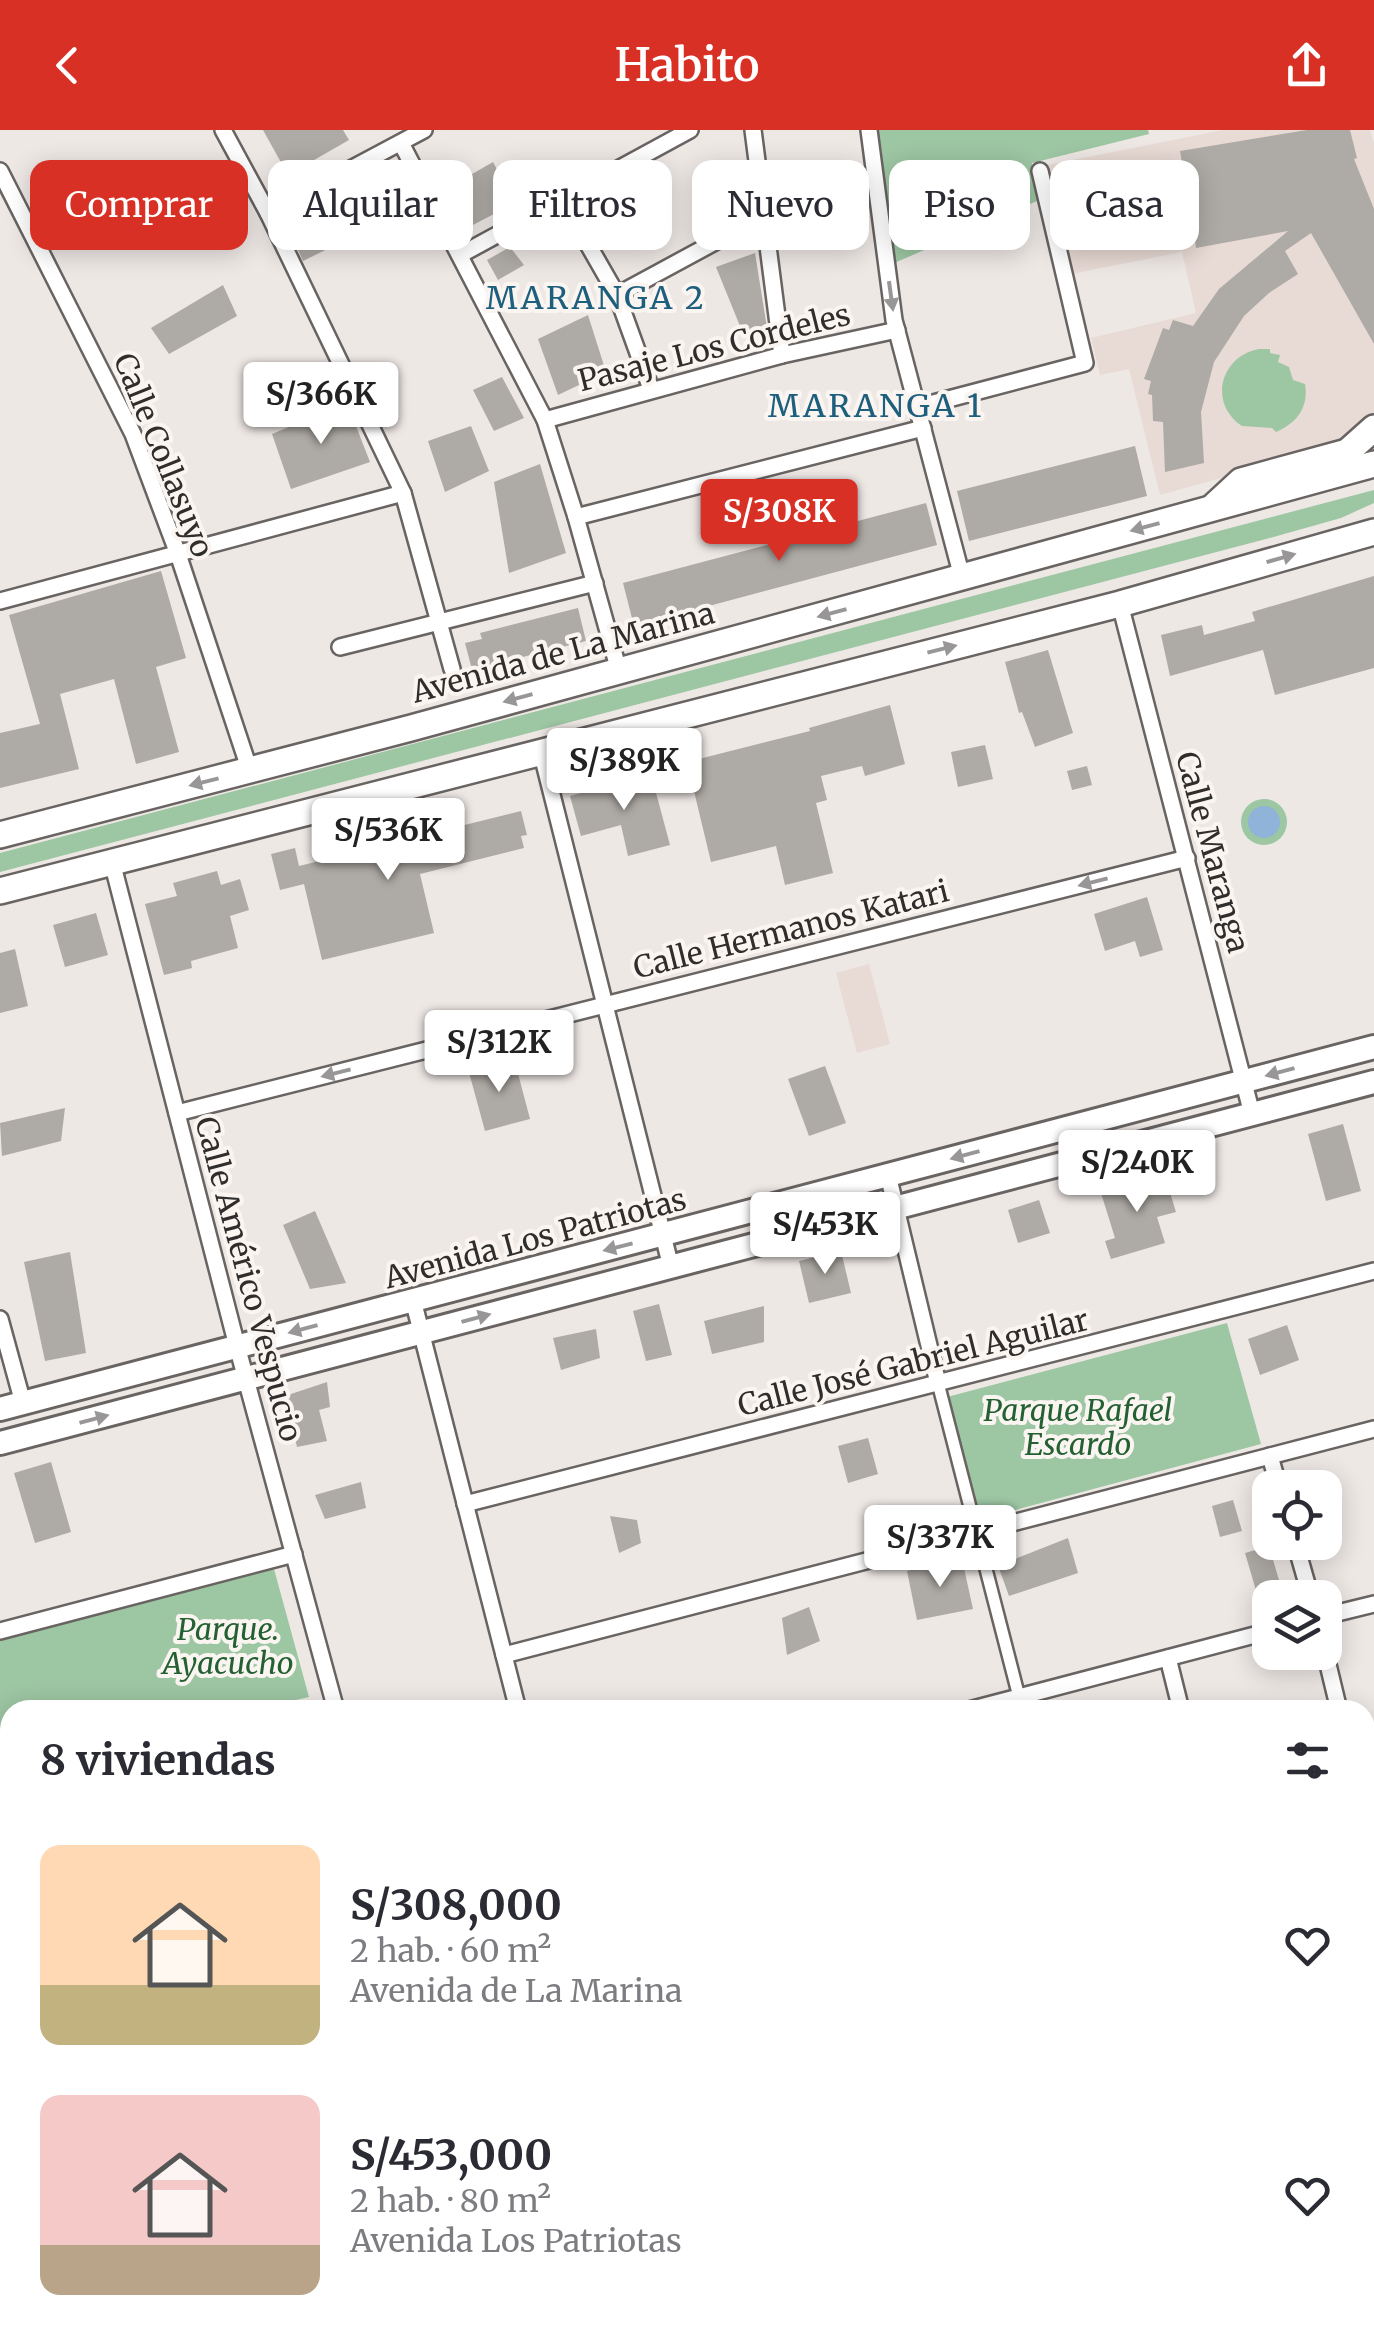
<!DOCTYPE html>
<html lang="es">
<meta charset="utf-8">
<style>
body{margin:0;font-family:Merriweather,serif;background:#f2f2f3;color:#2b2b33;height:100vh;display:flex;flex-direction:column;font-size:38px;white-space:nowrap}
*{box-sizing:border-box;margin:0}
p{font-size:32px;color:#7c7c81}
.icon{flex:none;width:55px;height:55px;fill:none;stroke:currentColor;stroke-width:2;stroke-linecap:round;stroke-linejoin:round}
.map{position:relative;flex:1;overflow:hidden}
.details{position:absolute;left:0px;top:1570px;width:1375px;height:642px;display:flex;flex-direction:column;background:#fff;border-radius:30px 30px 0 0;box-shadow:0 5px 25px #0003}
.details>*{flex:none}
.top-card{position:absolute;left:30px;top:30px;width:1315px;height:90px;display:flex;gap:20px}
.buttons{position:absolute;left:1252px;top:1340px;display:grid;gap:20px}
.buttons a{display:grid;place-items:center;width:90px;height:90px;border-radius:20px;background:#fff;box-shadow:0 5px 25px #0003;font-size:50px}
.price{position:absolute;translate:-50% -85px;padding:0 22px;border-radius:10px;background:#fff;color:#222;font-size:32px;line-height:65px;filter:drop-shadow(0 2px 5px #0008)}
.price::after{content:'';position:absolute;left:50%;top:60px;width:30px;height:22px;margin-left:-15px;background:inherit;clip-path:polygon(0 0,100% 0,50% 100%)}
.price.on{background:#d93025;color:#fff}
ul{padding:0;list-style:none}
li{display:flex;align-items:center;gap:30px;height:250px;padding:0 40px}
li span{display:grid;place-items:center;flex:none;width:280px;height:200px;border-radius:20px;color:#555}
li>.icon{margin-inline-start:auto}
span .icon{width:120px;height:120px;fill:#fffc;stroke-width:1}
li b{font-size:42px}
h2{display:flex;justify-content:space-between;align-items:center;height:120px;padding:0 40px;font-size:42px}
.chip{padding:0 35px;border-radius:20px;background:#fff;box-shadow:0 5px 25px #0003;font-size:35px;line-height:90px}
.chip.on{background:#d93025;color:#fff}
header{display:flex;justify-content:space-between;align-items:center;height:130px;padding:0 40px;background:#d93025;color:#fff;font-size:45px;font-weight:600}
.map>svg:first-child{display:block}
</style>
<header><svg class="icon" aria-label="back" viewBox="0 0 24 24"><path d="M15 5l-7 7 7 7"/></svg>Habito<svg class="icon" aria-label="share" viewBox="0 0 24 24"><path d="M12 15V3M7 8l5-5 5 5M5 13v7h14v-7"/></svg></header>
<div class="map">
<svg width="1374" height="2211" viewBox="0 0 1374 2211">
<rect width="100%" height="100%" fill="#eee8e5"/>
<g fill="#e8dad4">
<path d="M 1223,0 L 1370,0 L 1374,13 L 1374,288 L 1345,314 L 1160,365 L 1129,239 L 1100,245 L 1091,208 L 1196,183 L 1182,122 L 1071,144 L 1047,35 Z"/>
<path d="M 869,834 L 890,914 L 857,923 L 836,843 Z"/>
</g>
<g fill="#9dc6a3">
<path d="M 877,0 L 1148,0 L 1149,4 L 1032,33 L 1037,71 L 892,134 Z"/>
<path d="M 1259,219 L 1270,219 L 1270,223 L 1280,225 L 1278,232 L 1289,237 L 1293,250 L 1305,254 C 1309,277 1297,293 1276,302 L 1272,298 L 1242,296 C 1208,274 1220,226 1259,219 Z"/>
<path d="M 1374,360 L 1374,373 L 1341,388 L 1266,409 L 0,742 L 0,723 Z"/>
<circle cx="1264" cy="692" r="23"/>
<path d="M 1227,1193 L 1261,1314 L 978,1390 L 947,1267 Z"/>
<path d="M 274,1439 L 309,1567 L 253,1580 L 10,1580 L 10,1636 L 0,1639 L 0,1507 Z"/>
<path d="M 1374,1821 L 1374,2091 L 1365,2093 L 1365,1824 Z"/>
<path d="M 10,1843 L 10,1955 L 0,1957 L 0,1845 Z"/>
</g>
<circle fill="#90b3da" cx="1264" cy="692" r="16"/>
<g fill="#aeaaa5">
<path d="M 263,0 L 343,0 L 349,10 L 288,45 Z"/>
<path d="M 1307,0 L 1350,0 L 1357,28 L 1354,29 L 1374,79 L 1374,214 L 1311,103 L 1285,121 L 1298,144 L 1269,163 L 1244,186 L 1214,232 L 1201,282 L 1204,333 L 1165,342 L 1163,292 L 1153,291 L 1152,265 L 1148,264 L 1151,251 L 1144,249 L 1163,198 L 1169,200 L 1173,190 L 1193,196 L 1219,159 L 1288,101 L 1196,118 L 1194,101 L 1182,103 L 1179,81 L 1190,79 L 1180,21 Z"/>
<path d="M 493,32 L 515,73 L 473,95 L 448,58 Z"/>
<path d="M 89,49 L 106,84 L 78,99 L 62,58 Z"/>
<path d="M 220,63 L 229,86 L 215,92 L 186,80 Z"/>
<path d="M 350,91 L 354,106 L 303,131 L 297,118 Z"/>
<path d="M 510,117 L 524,135 L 498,150 L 487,130 Z"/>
<path d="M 755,123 L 767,198 L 744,206 L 716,137 Z"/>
<path d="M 223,155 L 237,186 L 169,224 L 151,198 Z"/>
<path d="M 588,185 L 606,242 L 558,265 L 538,209 Z"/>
<path d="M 502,247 L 524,288 L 494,301 L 473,260 Z"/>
<path d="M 347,273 L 370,332 L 291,359 L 272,304 Z"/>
<path d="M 471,296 L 489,341 L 445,362 L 428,311 Z"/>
<path d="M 1135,316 L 1147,366 L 969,411 L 957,361 Z"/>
<path d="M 540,334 L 566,423 L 509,443 L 494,352 Z"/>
<path d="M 926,373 L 937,415 L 634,496 L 623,453 Z"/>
<path d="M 161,441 L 186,528 L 156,537 L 179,622 L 136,634 L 114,549 L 60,564 L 79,639 L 0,658 L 0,603 L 40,594 L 9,485 Z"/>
<path d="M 1374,446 L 1374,538 L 1275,565 L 1263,520 L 1170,546 L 1161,505 L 1202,495 L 1204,505 L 1255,491 L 1252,482 Z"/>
<path d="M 578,478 L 586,511 L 495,534 L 498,546 L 475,551 L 465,513 L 482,509 L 480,503 Z"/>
<path d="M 1048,520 L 1073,603 L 1035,617 L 1022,582 L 1019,583 L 1005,532 Z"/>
<path d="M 890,575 L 905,634 L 865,646 L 862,636 L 821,646 L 827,670 L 816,673 L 833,743 L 785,755 L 776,716 L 711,732 L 687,632 L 810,601 L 809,598 Z"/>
<path d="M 985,615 L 993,649 L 958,657 L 951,622 Z"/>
<path d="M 1087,636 L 1092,655 L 1072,660 L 1067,641 Z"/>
<path d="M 651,644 L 670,715 L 628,726 L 621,695 L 581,706 L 570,666 Z"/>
<path d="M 521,681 L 527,705 L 521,706 L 524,718 L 420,744 L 434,803 L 322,830 L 304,754 L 280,760 L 271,724 L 295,718 L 299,736 Z"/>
<path d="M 217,741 L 221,755 L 240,749 L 249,780 L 230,786 L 238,818 L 191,831 L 192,838 L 164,845 L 145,774 L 177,766 L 173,753 Z"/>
<path d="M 1147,767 L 1163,820 L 1140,827 L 1135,811 L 1105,821 L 1094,784 Z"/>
<path d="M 96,783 L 108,825 L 65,837 L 53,795 Z"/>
<path d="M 15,819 L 28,876 L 0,883 L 0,823 Z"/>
<path d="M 467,935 L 516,936 L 530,989 L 485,1001 Z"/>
<path d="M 825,936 L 846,993 L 809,1006 L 788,949 Z"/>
<path d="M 65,978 L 61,1011 L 2,1026 L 0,993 Z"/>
<path d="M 1343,994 L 1361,1061 L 1326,1071 L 1308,1004 Z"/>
<path d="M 1164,1043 L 1176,1082 L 1157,1087 L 1165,1113 L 1111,1129 L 1105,1111 L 1115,1108 L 1101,1063 Z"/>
<path d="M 1039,1070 L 1050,1103 L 1018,1113 L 1008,1080 Z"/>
<path d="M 315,1081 L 346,1153 L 310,1159 L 283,1095 Z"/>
<path d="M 841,1121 L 851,1163 L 809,1173 L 799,1131 Z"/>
<path d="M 70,1122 L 86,1223 L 45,1231 L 24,1132 Z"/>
<path d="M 659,1174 L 672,1225 L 646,1231 L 633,1181 Z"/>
<path d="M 764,1176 L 764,1212 L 712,1224 L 704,1191 Z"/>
<path d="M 1287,1195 L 1299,1230 L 1260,1245 L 1248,1209 Z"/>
<path d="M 596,1199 L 600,1228 L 561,1240 L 553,1208 Z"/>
<path d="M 327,1252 L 330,1277 L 319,1280 L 327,1311 L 297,1317 L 285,1266 Z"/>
<path d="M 868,1308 L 878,1344 L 848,1353 L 838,1316 Z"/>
<path d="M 51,1332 L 71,1402 L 35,1413 L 14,1343 Z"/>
<path d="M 361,1352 L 366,1378 L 325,1389 L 315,1365 Z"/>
<path d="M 1233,1370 L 1242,1401 L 1220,1407 L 1212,1376 Z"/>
<path d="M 610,1386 L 637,1390 L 641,1413 L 619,1423 Z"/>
<path d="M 1068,1408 L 1078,1443 L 1009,1466 L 995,1427 L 1013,1421 L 1015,1429 Z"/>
<path d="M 1269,1416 L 1284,1467 L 1270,1468 L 1270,1471 L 1260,1474 L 1245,1423 Z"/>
<path d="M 962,1429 L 973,1479 L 917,1490 L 907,1441 Z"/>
<path d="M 809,1477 L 820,1511 L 787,1525 L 782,1488 Z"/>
</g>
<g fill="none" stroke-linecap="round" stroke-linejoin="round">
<defs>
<path id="pedestrian" d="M 938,1253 L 1019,1567"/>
<g id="minor">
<path d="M 223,0 L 268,83 L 403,363 L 452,539"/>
<path d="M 753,0 L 782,225"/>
<path d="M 869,0 L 894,190 L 962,447"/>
<path d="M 401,13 L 545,290 L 576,387 L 619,541"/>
<path d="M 0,41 L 133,304 L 178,424 L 250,641"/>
<path d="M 562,69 L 617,165 L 651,259"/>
<path d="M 268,83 L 424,0"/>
<path d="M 460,125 L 690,0"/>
<path d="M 617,165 L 763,86"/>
<path d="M 918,277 L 1085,233 L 1040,41"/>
<path d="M 545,290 L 782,225 L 897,200"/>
<path d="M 576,387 L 923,298"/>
<path d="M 0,471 L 403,363"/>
<path d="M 1120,474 L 1252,984"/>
<path d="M 340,517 L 595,453"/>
<path d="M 541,621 L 671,1137"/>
<path d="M 112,732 L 237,1216 L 336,1580"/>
<path d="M 177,983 L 1187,728"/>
<path d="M 888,1045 L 938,1253"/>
<path d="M 413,1170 L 518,1580"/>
<path d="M 0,1189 L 23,1273"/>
<path d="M 1270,1326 L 1279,1358"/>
<path d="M 465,1374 L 1374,1141"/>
<path d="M 1295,1412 L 1311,1468"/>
<path d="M 1325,1486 L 1374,1474"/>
<path d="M 0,1501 L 294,1424"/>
<path d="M 1325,1522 L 1339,1580"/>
<path d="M 504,1525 L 1374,1299"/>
<path d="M 1168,1528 L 1181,1580"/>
<path d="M 969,1580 L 1270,1501"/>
<path d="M 0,1663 L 10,1661"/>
<path d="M 1365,1683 L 1374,1719"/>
<path d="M 1365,1812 L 1374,1809"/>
<path d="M 0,1831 L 10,1829"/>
<path d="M 0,1970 L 10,1967"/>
<path d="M 0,2084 L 10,2120"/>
<path d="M 1365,2109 L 1374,2106"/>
<path d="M 32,2202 L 35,2211"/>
<path d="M 185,2202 L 188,2211"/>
<path d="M 346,2202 L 348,2211"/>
<path d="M 505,2202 L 507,2211"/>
<path d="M 1002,2202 L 1004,2211"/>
<path d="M 1189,2202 L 1192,2211"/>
<path d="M 1345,2202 L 1347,2211"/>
<path d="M 553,2211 L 581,2202"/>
</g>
<g id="secondary">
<path d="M 0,1279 L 1374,917"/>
<path d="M 0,1313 L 1374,952"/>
</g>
<g id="primary">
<path d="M 1337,331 L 1374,298"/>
<path d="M 1215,375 L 1241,351 L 1347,322"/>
<path d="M 0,705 L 411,598 L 1374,334"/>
<path d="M 0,761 L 1120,474 L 1374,402"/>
</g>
</defs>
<use href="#pedestrian" stroke="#696462" stroke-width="16"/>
<use href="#minor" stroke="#696462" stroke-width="20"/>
<use href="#secondary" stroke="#696462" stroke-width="28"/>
<use href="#primary" stroke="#696462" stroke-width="30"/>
<use href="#pedestrian" stroke="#fff" stroke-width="11"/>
<use href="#minor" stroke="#fff" stroke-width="15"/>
<use href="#secondary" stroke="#fff" stroke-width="22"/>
<use href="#primary" stroke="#fff" stroke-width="25"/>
</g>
<defs><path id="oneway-solid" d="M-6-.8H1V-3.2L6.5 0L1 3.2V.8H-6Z" transform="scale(2.5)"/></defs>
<g fill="#989696">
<use href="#oneway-solid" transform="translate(891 166) rotate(82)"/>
<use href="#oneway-solid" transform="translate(1145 397) rotate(165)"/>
<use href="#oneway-solid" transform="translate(1281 428) rotate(-16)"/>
<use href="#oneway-solid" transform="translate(832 483) rotate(165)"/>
<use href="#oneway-solid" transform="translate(942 519) rotate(-14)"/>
<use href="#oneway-solid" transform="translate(518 568) rotate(165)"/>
<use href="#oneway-solid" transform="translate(204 652) rotate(166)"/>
<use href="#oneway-solid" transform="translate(1093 752) rotate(166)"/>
<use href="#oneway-solid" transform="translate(1280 942) rotate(165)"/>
<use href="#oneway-solid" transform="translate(336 943) rotate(166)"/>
<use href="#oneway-solid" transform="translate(965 1025) rotate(165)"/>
<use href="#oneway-solid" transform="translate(618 1117) rotate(166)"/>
<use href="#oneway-solid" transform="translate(476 1188) rotate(-15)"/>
<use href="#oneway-solid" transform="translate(303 1199) rotate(165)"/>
<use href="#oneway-solid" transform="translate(94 1289) rotate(-15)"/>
</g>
<g text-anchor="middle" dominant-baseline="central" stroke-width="8" stroke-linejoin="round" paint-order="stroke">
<g font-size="30" fill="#302e2d" stroke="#fbf5f2">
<text transform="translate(714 217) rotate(-14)">Pasaje Los Cordeles</text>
<text transform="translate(164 325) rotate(68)">Calle Collasuyo</text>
<text transform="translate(563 522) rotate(-15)">Avenida de La Marina</text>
<text transform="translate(1213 722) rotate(75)">Calle Maranga</text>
<text transform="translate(791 799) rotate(-14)">Calle Hermanos Katari</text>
<text transform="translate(535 1108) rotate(-15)">Avenida Los Patriotas</text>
<text transform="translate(249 1149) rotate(75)">Calle Américo Vespucio</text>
<text transform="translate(913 1232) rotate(-14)">Calle José Gabriel Aguilar</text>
</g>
<g font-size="30" font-style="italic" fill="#236032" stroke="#fbf5f2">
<text x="1078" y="1280">Parque Rafael<tspan x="1078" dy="34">Escardo</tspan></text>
<text x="228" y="1499">Parque.<tspan x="228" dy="34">Ayacucho</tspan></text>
</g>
<g font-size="32" letter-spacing="2.5" fill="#1e5f7d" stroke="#fbf5f2">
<text x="596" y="168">MARANGA 2</text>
<text x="876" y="276">MARANGA 1</text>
</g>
</g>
</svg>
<div class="buttons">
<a><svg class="icon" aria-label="locate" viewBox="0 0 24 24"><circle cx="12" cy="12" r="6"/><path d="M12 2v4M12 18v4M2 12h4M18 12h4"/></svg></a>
<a><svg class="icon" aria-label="layers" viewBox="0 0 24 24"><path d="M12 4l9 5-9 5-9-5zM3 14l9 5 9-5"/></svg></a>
</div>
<b class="price" style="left:321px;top:317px">S/366K</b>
<b class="price on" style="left:779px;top:434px">S/308K</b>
<b class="price" style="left:624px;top:683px">S/389K</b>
<b class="price" style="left:388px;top:753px">S/536K</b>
<b class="price" style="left:499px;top:965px">S/312K</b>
<b class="price" style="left:1137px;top:1085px">S/240K</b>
<b class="price" style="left:825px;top:1147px">S/453K</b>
<b class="price" style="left:940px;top:1460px">S/337K</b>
<div class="top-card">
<a class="chip on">Comprar</a>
<a class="chip">Alquilar</a>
<a class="chip">Filtros</a>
<a class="chip">Nuevo</a>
<a class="chip">Piso</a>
<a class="chip">Casa</a>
</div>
<section class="details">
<h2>8 viviendas<svg class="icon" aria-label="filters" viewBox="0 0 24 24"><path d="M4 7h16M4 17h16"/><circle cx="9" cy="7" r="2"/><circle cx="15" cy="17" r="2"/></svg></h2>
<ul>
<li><span style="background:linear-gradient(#ffd9b3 70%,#c2b280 0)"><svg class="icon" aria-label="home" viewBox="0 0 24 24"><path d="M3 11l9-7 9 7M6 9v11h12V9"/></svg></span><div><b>S/308,000</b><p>2 hab. · 60 m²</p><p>Avenida de La Marina</p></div><svg class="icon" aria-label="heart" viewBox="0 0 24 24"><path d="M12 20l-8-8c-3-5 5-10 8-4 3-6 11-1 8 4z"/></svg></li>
<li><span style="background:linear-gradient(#f6c9c9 75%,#b9a48a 0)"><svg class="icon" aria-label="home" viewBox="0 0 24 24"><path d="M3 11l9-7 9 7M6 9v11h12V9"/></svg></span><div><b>S/453,000</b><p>2 hab. · 80 m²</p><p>Avenida Los Patriotas</p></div><svg class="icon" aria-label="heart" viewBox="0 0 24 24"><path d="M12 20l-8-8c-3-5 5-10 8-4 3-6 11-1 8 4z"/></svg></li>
</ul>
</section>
</div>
